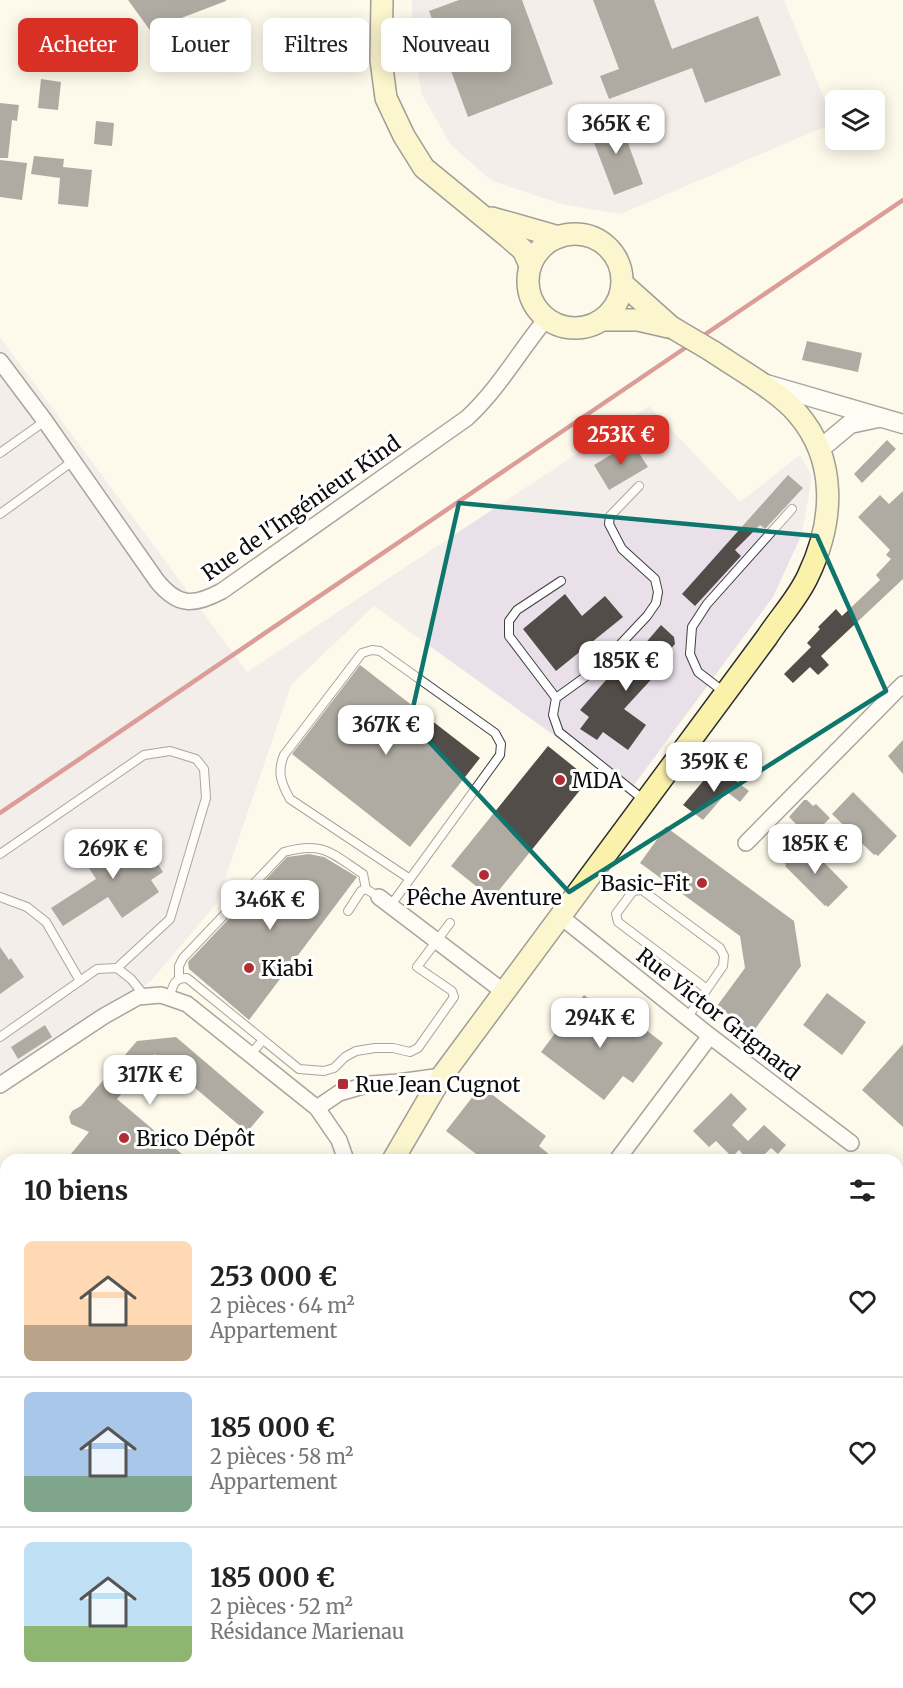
<!DOCTYPE html>
<html lang="fr">
<meta charset="utf-8">
<style>
body{margin:0;font-family:Merriweather,serif;background:#f2f2f2;color:#222;height:100vh;display:flex;flex-direction:column;font-size:22px;white-space:nowrap}
*{box-sizing:border-box;margin:0}
p{font-size:20px;color:#767676}
.icon{flex:none;width:33px;height:33px;fill:none;stroke:currentColor;stroke-width:2;stroke-linecap:round;stroke-linejoin:round}
.map{position:relative;flex:1;overflow:hidden}
.side{position:absolute;left:0px;top:1154px;width:903px;height:536px;display:flex;flex-direction:column;background:#fff;border-radius:18px 18px 0 0;box-shadow:0 3px 15px #0003}
.side>*{flex:none}
.guide{position:absolute;left:18px;top:18px;width:600px;height:54px;display:flex;gap:12px}
.controls{position:absolute;left:825px;top:90px;display:grid;gap:12px}
.controls a{display:grid;place-items:center;width:60px;height:60px;border-radius:9px;background:#fff;box-shadow:0 3px 15px #0003;font-size:30px}
.price{position:absolute;translate:-50% -51px;padding:0 14px;border-radius:12px;background:#fff;color:#222;font-size:20px;line-height:39px;filter:drop-shadow(0 2px 3px #0008)}
.price::after{content:'';position:absolute;left:50%;top:36px;width:18px;height:14px;margin-left:-9px;background:inherit;clip-path:polygon(0 0,100% 0,50% 100%)}
.price.current{background:#d93025;color:#fff}
ul{padding:0;list-style:none}
li{display:flex;align-items:center;gap:18px;height:150px;padding:0 24px}
li+li{border-top:2px solid #e0e0e0}
li span{display:grid;place-items:center;flex:none;width:168px;height:120px;border-radius:9px;color:#555}
li>.icon{margin-inline-start:auto}
span .icon{width:72px;height:72px;fill:#fffc;stroke-width:1}
li b{font-size:26px}
h2{display:flex;justify-content:space-between;align-items:center;height:72px;padding:0 24px;font-size:26px}
.chip{padding:0 21px;border-radius:9px;background:#fff;box-shadow:0 3px 15px #0003;font-size:21px;line-height:54px}
.chip.current{background:#d93025;color:#fff}
.map>svg:first-child{display:block}
</style>
<div class="map">
<svg width="903" height="1688" viewBox="0 0 903 1688">
<rect width="100%" height="100%" fill="#fefaeb"/>
<g fill="#e9e0ea">
<path d="M 412,0 L 784,0 L 834,123 L 620,214 L 561,204 L 492,181 L 451,145 L 422,95 L 412,38 Z"/>
<path d="M 0,337 L 247,672 L 649,406 L 740,502 L 800,455 L 812,476 L 802,534 L 773,597 L 634,785 L 658,810 L 374,606 L 291,685 L 217,903 L 151,981 L 0,1088 Z"/>
<path d="M 0,1290 L 6,1295 L 6,1683 L 88,1683 L 85,1688 L 0,1688 Z"/>
</g>
<g fill="#534d49">
<path d="M 128,0 L 226,0 L 226,1 L 176,20 L 182,28 L 160,44 Z"/>
<path d="M 459,0 L 522,0 L 553,84 L 468,117 L 429,11 Z"/>
<path d="M 593,0 L 654,0 L 672,49 L 758,16 L 781,75 L 705,103 L 692,68 L 609,99 L 600,76 L 619,69 Z"/>
<path d="M 41,79 L 61,82 L 58,110 L 38,108 Z"/>
<path d="M 0,103 L 19,105 L 17,121 L 12,120 L 8,158 L 0,158 Z"/>
<path d="M 618,116 L 643,184 L 614,195 L 588,127 Z"/>
<path d="M 96,121 L 114,123 L 112,146 L 94,144 Z"/>
<path d="M 34,156 L 64,159 L 63,167 L 92,170 L 88,207 L 58,204 L 60,178 L 31,174 Z"/>
<path d="M 0,160 L 27,163 L 22,200 L 0,197 Z"/>
<path d="M 807,341 L 862,353 L 858,372 L 802,360 Z"/>
<path d="M 887,440 L 896,449 L 862,483 L 854,474 Z"/>
<path d="M 632,442 L 648,467 L 609,490 L 594,465 Z"/>
<path d="M 788,475 L 803,488 L 765,529 L 760,525 L 735,550 L 741,556 L 695,606 L 682,594 Z"/>
<path d="M 903,491 L 903,579 L 821,656 L 829,665 L 818,675 L 810,667 L 793,683 L 784,674 L 811,647 L 807,643 L 820,629 L 818,627 L 836,609 L 842,616 L 880,580 L 876,575 L 891,559 L 886,555 L 890,550 L 858,517 L 880,495 L 889,504 Z"/>
<path d="M 565,594 L 582,616 L 605,596 L 623,617 L 556,671 L 523,629 Z"/>
<path d="M 661,625 L 674,637 L 675,644 L 654,668 L 659,671 L 624,709 L 646,725 L 628,750 L 603,732 L 597,740 L 580,729 L 589,717 L 580,710 L 632,650 L 637,653 Z"/>
<path d="M 360,665 L 480,758 L 410,847 L 292,754 Z"/>
<path d="M 903,740 L 903,774 L 888,756 Z"/>
<path d="M 548,746 L 589,779 L 492,899 L 451,866 Z"/>
<path d="M 715,767 L 718,767 L 749,791 L 740,802 L 727,792 L 703,820 L 683,805 Z"/>
<path d="M 853,792 L 897,836 L 878,856 L 875,854 L 874,855 L 832,814 Z"/>
<path d="M 804,800 L 807,800 L 813,806 L 816,804 L 830,818 L 810,838 L 789,817 Z"/>
<path d="M 666,827 L 794,921 L 801,966 L 753,1032 L 717,1006 L 745,968 L 740,936 L 640,863 Z"/>
<path d="M 120,833 L 132,852 L 144,844 L 163,872 L 151,880 L 159,892 L 122,918 L 108,897 L 63,926 L 51,908 L 96,879 L 82,857 Z"/>
<path d="M 804,842 L 848,887 L 828,907 L 826,905 L 825,906 L 785,866 L 786,865 L 784,862 Z"/>
<path d="M 309,854 L 324,857 L 357,877 L 249,1020 L 189,969 L 188,962 L 287,857 Z"/>
<path d="M 0,947 L 9,960 L 11,958 L 24,977 L 0,994 Z"/>
<path d="M 827,993 L 866,1022 L 842,1055 L 803,1025 Z"/>
<path d="M 584,995 L 640,1037 L 646,1030 L 663,1043 L 633,1083 L 623,1076 L 604,1100 L 541,1052 Z"/>
<path d="M 45,1025 L 52,1037 L 18,1059 L 11,1047 Z"/>
<path d="M 176,1037 L 264,1112 L 247,1132 L 155,1054 L 117,1099 L 189,1160 L 66,1160 L 89,1132 L 71,1124 L 69,1117 L 72,1111 L 81,1106 L 137,1041 Z"/>
<path d="M 903,1044 L 903,1127 L 862,1090 Z"/>
<path d="M 481,1086 L 546,1136 L 539,1146 L 556,1160 L 484,1160 L 446,1131 Z"/>
<path d="M 731,1093 L 747,1109 L 732,1125 L 748,1141 L 764,1125 L 786,1145 L 778,1154 L 771,1148 L 759,1160 L 748,1160 L 739,1150 L 732,1157 L 716,1141 L 709,1147 L 693,1131 Z"/>
</g>
<g fill="none" stroke-linecap="round" stroke-linejoin="round">
<defs>
<g id="service">
<path d="M 0,453 L 45,421"/>
<path d="M 639,486 L 610,516 L 609,524 L 622,549 L 655,579 L 658,592 L 656,603 L 647,616 L 599,667 L 556,698 L 553,715 L 559,732 L 644,800"/>
<path d="M 0,514 L 73,461"/>
<path d="M 724,692 L 698,672 L 690,654 L 692,627 L 707,604 L 792,509"/>
<path d="M 556,698 L 509,636 L 509,621 L 517,610 L 561,581"/>
<path d="M 0,854 L 144,755 L 170,751 L 196,759 L 204,769 L 206,798 L 170,919 L 117,968"/>
<path d="M 0,897 L 27,907 L 46,922 L 80,981"/>
<path d="M 391,905 L 500,755 L 501,744 L 495,733 L 380,651 L 372,650 L 362,653 L 284,755 C 277,772 281,783 290,799 L 410,879"/>
<path d="M 348,911 L 361,891 L 366,889 L 379,897"/>
<path d="M 179,978 L 179,966 L 183,958 L 284,852 C 324,841 331,853 363,874 L 366,889"/>
<path d="M 170,996 C 173,985 174,978 187,978 L 299,1069 L 324,1071 L 334,1068 L 345,1057 L 356,1051 L 375,1048 L 393,1048 L 410,1052 L 418,1048 L 454,997 L 452,991 L 417,967 L 450,923"/>
<path d="M 687,1018 L 723,966 L 724,956 L 720,948 L 642,890 L 633,891 L 616,914 L 618,922 L 707,989"/>
<path d="M 0,1037 L 97,969 L 117,968 L 131,979 L 144,995"/>
<path d="M 250,1055 L 263,1040"/>
<path d="M 573,1683 L 580,1688"/>
<path d="M 513,1688 L 518,1683"/>
</g>
<g id="minor">
<path d="M 0,361 L 45,421 L 157,581 C 178,607 194,606 222,591 L 467,418 C 500,387 518,353 546,319"/>
<path d="M 746,843 L 903,684"/>
<path d="M 379,897 L 504,992"/>
<path d="M 560,916 L 710,1036 L 851,1143"/>
<path d="M 0,1085 L 104,1016 L 138,997 L 161,995 L 187,1004 L 317,1108 L 339,1140 L 346,1160"/>
<path d="M 317,1108 L 339,1093 L 370,1084 L 398,1082 L 442,1076"/>
<path d="M 617,1160 L 710,1036"/>
<path d="M 897,1677 L 903,1680"/>
<path d="M 54,1688 L 64,1683"/>
</g>
<g id="tertiary">
<path d="M 766,384 L 903,424"/>
<path d="M 820,449 L 850,424 L 878,418"/>
</g>
<g id="secondary">
<path d="M 382,0 L 381,60 L 386,98 L 404,136 L 424,168 L 508,237 L 523,250 L 530,265"/>
<path d="M 492,218 L 559,237"/>
<circle cx="575" cy="281" r="47"/>
<path d="M 623,284 L 670,326"/>
<path d="M 603,320 L 638,320 L 673,328"/>
<path d="M 393,1160 L 442,1076 L 767,637 C 780,617 798,598 808,576 C 834,522 838,460 797,413 C 777,390 737,368 712,351"/>
</g>
<g id="primary">
<path d="M 897,1330 L 903,1324"/>
<path d="M 362,1683 L 365,1688"/>
<path d="M 879,1683 L 880,1688"/>
<path d="M 161,1688 L 161,1683"/>
<path d="M 535,1688 L 540,1683"/>
<path d="M 790,1688 L 791,1683"/>
</g>
</defs>
<use href="#service" stroke="#3f3f3f" stroke-width="10"/>
<use href="#minor" stroke="#3f3f3f" stroke-width="18"/>
<use href="#tertiary" stroke="#3f3f3f" stroke-width="21"/>
<use href="#secondary" stroke="#2e2e2e" stroke-width="24"/>
<use href="#primary" stroke="#1d1d1d" stroke-width="26"/>
<use href="#service" stroke="#fff" stroke-width="8"/>
<use href="#minor" stroke="#fff" stroke-width="15"/>
<use href="#tertiary" stroke="#fff" stroke-width="18"/>
<use href="#secondary" stroke="#faf1ab" stroke-width="21"/>
<use href="#primary" stroke="#efcf6a" stroke-width="22"/>
<path stroke="#b22d33" stroke-width="4.5" d="M 0,813 L 903,200"/>
<defs>
<path id="secondary-bridge" d="M 673,328 L 712,351"/>
</defs>
<use href="#secondary-bridge" stroke="#2e2e2e" stroke-width="24" stroke-linecap="butt"/>
<use href="#secondary-bridge" stroke="#faf1ab" stroke-width="21"/>
</g>
<path d="M0 0H903V1688H0ZM 459,503 L 817,536 L 886,691 L 569,892 L 410,721 Z" fill="#fefaeb" fill-opacity=".55" fill-rule="evenodd"/>
<path fill="none" stroke="#0f766e" stroke-width="4.5" stroke-linejoin="round" d="M 459,503 L 817,536 L 886,691 L 569,892 L 410,721 Z"/>
<g fill="#b22d33" stroke="#fff" stroke-width="2">
<circle cx="560" cy="780" r="6"/>
<circle cx="484" cy="875" r="6"/>
<circle cx="702" cy="883" r="6"/>
<circle cx="249" cy="968" r="6"/>
<rect x="337" y="1078" width="12" height="12" rx="3"/>
<circle cx="124" cy="1138" r="6"/>
</g>
<g text-anchor="middle" dominant-baseline="central" stroke-width="6" stroke-linejoin="round" paint-order="stroke">
<g font-size="21" fill="#0c0c0c" stroke="#fff">
<text transform="translate(301 508) rotate(-35)">Rue de l'Ingénieur Kind</text>
<text transform="translate(718 1014) rotate(38)">Rue Victor Grignard</text>
</g>
<g font-size="21" fill="#0c0c0c" stroke="#fff" text-anchor="start">
<text x="572" y="780">MDA</text>
<text x="690" y="883" text-anchor="end">Basic-Fit</text>
<text x="484" y="897" text-anchor="middle">Pêche Aventure</text>
<text x="261" y="968">Kiabi</text>
<text x="355" y="1084">Rue Jean Cugnot</text>
<text x="136" y="1138">Brico Dépôt</text>
</g>
</g>
</svg>
<div class="controls">
<a><svg class="icon" aria-label="layers" viewBox="0 0 24 24"><path d="M12 4l9 5-9 5-9-5zM3 14l9 5 9-5"/></svg></a>
</div>
<b class="price" style="left:616px;top:155px">365K €</b>
<b class="price current" style="left:621px;top:466px">253K €</b>
<b class="price" style="left:626px;top:692px">185K €</b>
<b class="price" style="left:386px;top:756px">367K €</b>
<b class="price" style="left:714px;top:793px">359K €</b>
<b class="price" style="left:815px;top:875px">185K €</b>
<b class="price" style="left:113px;top:880px">269K €</b>
<b class="price" style="left:270px;top:931px">346K €</b>
<b class="price" style="left:600px;top:1049px">294K €</b>
<b class="price" style="left:150px;top:1106px">317K €</b>
<div class="guide">
<a class="chip current">Acheter</a>
<a class="chip">Louer</a>
<a class="chip">Filtres</a>
<a class="chip">Nouveau</a>
</div>
<section class="side">
<h2>10 biens<svg class="icon" aria-label="filters" viewBox="0 0 24 24"><path d="M4 7h16M4 17h16"/><circle cx="9" cy="7" r="2"/><circle cx="15" cy="17" r="2"/></svg></h2>
<ul>
<li><span style="background:linear-gradient(#ffd9b3 70%,#b9a48a 0)"><svg class="icon" aria-label="home" viewBox="0 0 24 24"><path d="M3 11l9-7 9 7M6 9v11h12V9"/></svg></span><div><b>253 000 €</b><p>2 pièces · 64 m²</p><p>Appartement</p></div><svg class="icon" aria-label="heart" viewBox="0 0 24 24"><path d="M12 20l-8-8c-3-5 5-10 8-4 3-6 11-1 8 4z"/></svg></li>
<li><span style="background:linear-gradient(#a9c7e8 70%,#7fa58c 0)"><svg class="icon" aria-label="home" viewBox="0 0 24 24"><path d="M3 11l9-7 9 7M6 9v11h12V9"/></svg></span><div><b>185 000 €</b><p>2 pièces · 58 m²</p><p>Appartement</p></div><svg class="icon" aria-label="heart" viewBox="0 0 24 24"><path d="M12 20l-8-8c-3-5 5-10 8-4 3-6 11-1 8 4z"/></svg></li>
<li><span style="background:linear-gradient(#bfe0f5 70%,#8fb573 0)"><svg class="icon" aria-label="home" viewBox="0 0 24 24"><path d="M3 11l9-7 9 7M6 9v11h12V9"/></svg></span><div><b>185 000 €</b><p>2 pièces · 52 m²</p><p>Résidance Marienau</p></div><svg class="icon" aria-label="heart" viewBox="0 0 24 24"><path d="M12 20l-8-8c-3-5 5-10 8-4 3-6 11-1 8 4z"/></svg></li>
</ul>
</section>
</div>
